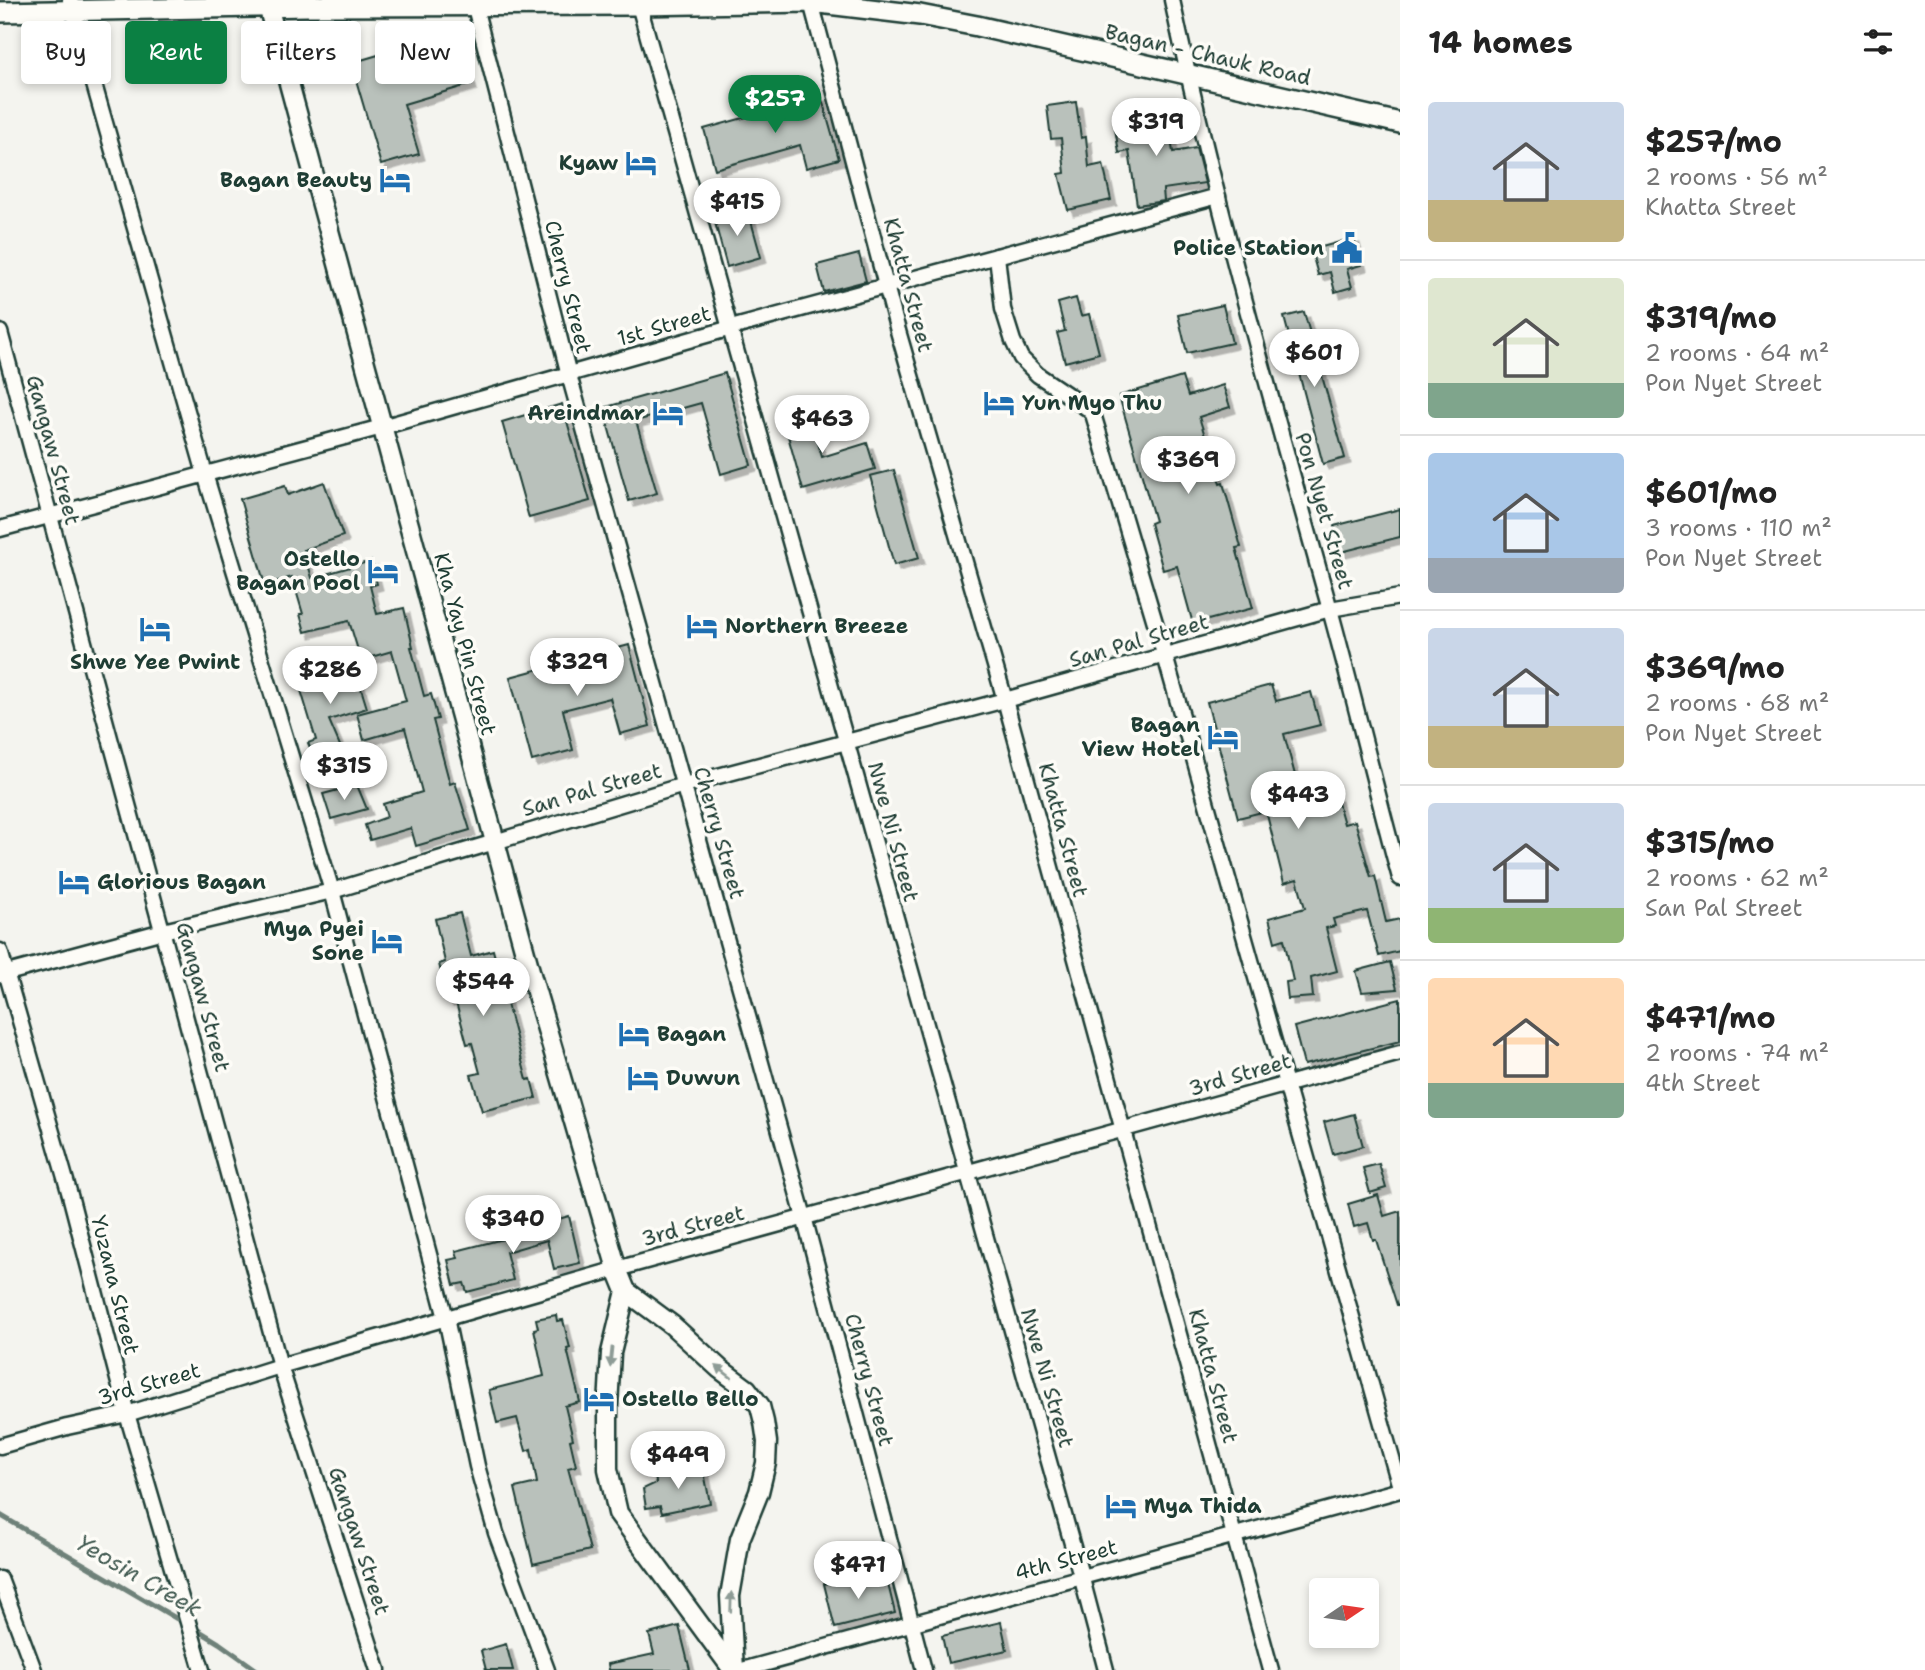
<!DOCTYPE html>
<meta charset="utf-8">
<style>
body{margin:0;font-family:"Shantell Sans",sans-serif;background:#f2f2f2;color:#222;height:100vh;display:flex;flex-direction:column;font-size:26px;white-space:nowrap}
*{box-sizing:border-box;margin:0}
p{font-size:23px;color:#767676}
.icon{flex:none;width:38px;height:38px;fill:none;stroke:currentColor;stroke-width:2;stroke-linecap:round;stroke-linejoin:round}
.map{position:relative;flex:1;overflow:hidden}
.drawer{display:flex;flex-direction:column;background:#fff;width:525px}
.drawer>*{flex:none}
.top-card{position:absolute;left:21px;top:21px;width:665px;height:63px;display:flex;gap:14px}
.needle{width:46px;rotate:77deg}
.fabs{position:absolute;left:1309px;top:1578px;display:grid;gap:14px}
.fabs a{display:grid;place-items:center;width:70px;height:70px;border-radius:7px;background:#fff;box-shadow:0 4px 10px #0003;font-size:35px}
.price{position:absolute;translate:-50% -60px;padding:0 16px;border-radius:24px;background:#fff;color:#222;font-size:23px;line-height:46px;filter:drop-shadow(0 2px 4px #0008)}
.price::after{content:'';position:absolute;left:50%;top:42px;width:21px;height:16px;margin-left:-10px;background:inherit;clip-path:polygon(0 0,100% 0,50% 100%)}
.price.active{background:#0b8043;color:#fff}
ul{padding:0;list-style:none}
li{display:flex;align-items:center;gap:21px;height:175px;padding:0 28px}
li+li{border-top:2px solid #e0e0e0}
li span{display:grid;place-items:center;flex:none;width:196px;height:140px;border-radius:7px;color:#555}
li>.icon{margin-inline-start:auto}
span .icon{width:84px;height:84px;fill:#fffc;stroke-width:1}
li b{font-size:30px}
h2{display:flex;justify-content:space-between;align-items:center;height:84px;padding:0 28px;font-size:30px}
.pill{padding:0 24px;border-radius:7px;background:#fff;box-shadow:0 4px 10px #0003;font-size:24px;line-height:63px}
.pill.active{background:#0b8043;color:#fff}
main{display:flex;flex:1;min-height:0}
.map>svg:first-child{display:block}
</style>
<main>
<div class="map">
<svg width="1400" height="1670" viewBox="0 0 1400 1670">
<defs>
<filter id="shadow"><feDropShadow dx="5.5" dy="5.5" stdDeviation="0" flood-color="#0004"/></filter>
</defs>
<rect width="100%" height="100%" fill="#f4f4ef"/>
<filter id="ink" filterUnits="userSpaceOnUse"><feTurbulence type="fractalNoise" baseFrequency=".0143" numOctaves="2"/><feDisplacementMap in="SourceGraphic" scale="14" xChannelSelector="R" yChannelSelector="G"/><feConvolveMatrix kernelMatrix="1 2 1 2 8 2 1 2 1" color-interpolation-filters="sRGB"/></filter>
<g filter="url(#ink)">
<g fill="none" stroke-linecap="round" stroke-linejoin="round">
<g stroke="#6e8179" stroke-width="5">
<path d="M 0,1515 L 184,1623"/>
<path d="M 193,1627 L 219,1643 L 257,1670"/>
</g>
</g>
<g fill="#b9c1bb" stroke="#1f3d34" stroke-width="2" filter="url(#shadow)">
<path d="M 456,32 L 471,84 L 404,104 L 419,154 L 381,165 L 351,63 Z"/>
<path d="M 821,96 L 839,159 L 806,168 L 800,145 L 715,169 L 704,129 Z"/>
<path d="M 1076,102 L 1081,138 L 1086,137 L 1089,167 L 1103,164 L 1111,200 L 1068,210 L 1059,174 L 1065,173 L 1061,138 L 1051,139 L 1047,106 Z"/>
<path d="M 1167,114 L 1173,152 L 1196,148 L 1205,183 L 1163,189 L 1164,201 L 1137,205 L 1129,151 L 1119,153 L 1114,122 Z"/>
<path d="M 748,210 L 761,257 L 727,267 L 714,219 Z"/>
<path d="M 1354,238 L 1361,265 L 1347,269 L 1352,287 L 1335,292 L 1330,272 L 1318,275 L 1311,250 Z"/>
<path d="M 859,254 L 866,281 L 824,292 L 817,265 Z"/>
<path d="M 1076,298 L 1081,316 L 1089,314 L 1099,353 L 1065,362 L 1057,333 L 1065,331 L 1058,303 Z"/>
<path d="M 1223,305 L 1232,343 L 1187,353 L 1178,315 Z"/>
<path d="M 1304,312 L 1345,458 L 1323,464 L 1284,317 Z"/>
<path d="M 725,373 L 751,465 L 721,474 L 701,403 L 636,421 L 657,493 L 629,501 L 603,408 Z"/>
<path d="M 1182,377 L 1188,396 L 1223,385 L 1230,407 L 1199,417 L 1220,484 L 1223,483 L 1241,547 L 1236,548 L 1253,608 L 1193,624 L 1177,566 L 1163,570 L 1150,523 L 1155,521 L 1119,396 Z"/>
<path d="M 562,404 L 590,501 L 529,518 L 502,422 Z"/>
<path d="M 809,411 L 822,457 L 867,443 L 875,469 L 803,490 L 783,418 Z"/>
<path d="M 894,470 L 919,558 L 894,565 L 870,476 Z"/>
<path d="M 324,482 L 343,536 L 304,550 L 312,578 L 371,561 L 377,584 L 370,586 L 377,614 L 404,608 L 413,647 L 411,647 L 424,696 L 431,694 L 438,719 L 433,720 L 450,784 L 455,782 L 470,830 L 416,846 L 411,828 L 370,840 L 365,825 L 387,817 L 383,804 L 422,792 L 405,728 L 364,740 L 357,714 L 406,701 L 392,651 L 361,660 L 349,621 L 305,632 L 300,614 L 303,614 L 292,577 L 265,585 L 240,499 L 285,486 L 288,495 Z"/>
<path d="M 1400,509 L 1400,537 L 1341,552 L 1334,526 Z"/>
<path d="M 629,645 L 650,726 L 620,734 L 610,698 L 563,710 L 573,750 L 532,761 L 510,677 Z"/>
<path d="M 351,656 L 367,708 L 329,720 L 347,762 L 321,773 L 308,743 L 316,740 L 296,674 Z"/>
<path d="M 1271,685 L 1276,701 L 1311,692 L 1320,725 L 1284,734 L 1303,805 L 1336,796 L 1344,824 L 1355,821 L 1371,877 L 1375,876 L 1386,922 L 1400,919 L 1400,951 L 1379,956 L 1367,911 L 1333,919 L 1335,926 L 1326,928 L 1337,971 L 1311,978 L 1313,997 L 1288,999 L 1286,982 L 1293,981 L 1284,939 L 1275,942 L 1269,918 L 1305,908 L 1297,879 L 1284,883 L 1266,811 L 1238,818 L 1207,702 Z"/>
<path d="M 357,785 L 367,809 L 331,819 L 323,794 Z"/>
<path d="M 460,913 L 471,956 L 493,950 L 527,1080 L 531,1079 L 536,1098 L 482,1111 L 471,1075 L 480,1073 L 472,1043 L 467,1044 L 455,999 L 448,1001 L 439,964 L 445,962 L 435,919 Z"/>
<path d="M 1390,962 L 1397,989 L 1362,992 L 1356,971 Z"/>
<path d="M 1400,999 L 1400,1041 L 1304,1065 L 1294,1027 Z"/>
<path d="M 1354,1114 L 1363,1146 L 1333,1154 L 1324,1122 Z"/>
<path d="M 1379,1164 L 1386,1188 L 1370,1193 L 1363,1168 Z"/>
<path d="M 1378,1195 L 1384,1216 L 1400,1211 L 1400,1305 L 1397,1305 L 1376,1240 L 1373,1240 L 1368,1223 L 1354,1227 L 1348,1204 Z"/>
<path d="M 569,1216 L 580,1263 L 554,1269 L 547,1240 L 506,1252 L 513,1280 L 467,1292 L 464,1283 L 454,1285 L 448,1260 L 458,1258 L 456,1251 L 523,1234 L 522,1229 Z"/>
<path d="M 556,1315 L 557,1321 L 563,1320 L 570,1348 L 567,1349 L 580,1402 L 565,1406 L 573,1439 L 570,1440 L 576,1466 L 568,1468 L 590,1550 L 533,1564 L 515,1488 L 537,1483 L 531,1449 L 526,1451 L 517,1418 L 497,1423 L 489,1390 L 544,1376 L 534,1329 L 538,1328 L 536,1319 Z"/>
<path d="M 703,1467 L 710,1503 L 662,1513 L 660,1506 L 646,1508 L 643,1489 L 656,1483 L 655,1475 Z"/>
<path d="M 876,1574 L 879,1586 L 888,1584 L 895,1613 L 835,1628 L 824,1584 L 841,1580 L 842,1583 Z"/>
<path d="M 1001,1622 L 1007,1650 L 948,1663 L 942,1636 Z"/>
<path d="M 679,1626 L 690,1670 L 609,1670 L 608,1664 L 654,1654 L 649,1634 Z"/>
<path d="M 506,1644 L 513,1670 L 486,1670 L 481,1651 Z"/>
</g>
<g fill="none" stroke-linecap="round" stroke-linejoin="round">
<defs>
<g id="minor">
<path d="M 70,0 L 205,474 L 332,891 L 446,1318 L 477,1466 L 496,1533 L 547,1670"/>
<path d="M 1172,0 C 1215,204 1273,405 1329,606 C 1354,696 1375,787 1400,878"/>
<path d="M 811,2 L 898,331 L 1005,700 L 1271,1670"/>
<path d="M 639,5 L 1082,1579 L 1106,1670"/>
<path d="M 475,7 L 569,375 L 804,1217 L 924,1670"/>
<path d="M 997,256 L 1003,309 L 1013,341 L 1021,358 L 1038,375 L 1087,408 L 1093,414 L 1165,656 L 1400,1487"/>
<path d="M 0,332 L 280,1366 L 378,1670"/>
<path d="M 0,529 L 382,427 L 731,328 L 1218,196"/>
<path d="M 0,951 L 70,1195 L 127,1414 L 202,1670"/>
<path d="M 0,975 L 163,931 L 332,891 L 684,785 L 1005,700 L 1330,609 L 1400,597"/>
<path d="M 0,1446 L 67,1427 L 127,1414 L 280,1366 L 617,1269 L 1400,1053"/>
<path d="M 0,1579 L 34,1670"/>
<path d="M 742,1670 L 1400,1490"/>
</g>
<g id="tertiary">
<path d="M 268,6 L 532,978 L 617,1269 L 626,1291 L 672,1325 L 720,1369 L 747,1389 L 760,1406 L 764,1422 L 767,1442 L 766,1463 L 759,1492 L 740,1539 L 730,1596 L 734,1670"/>
<path d="M 626,1291 L 611,1353 L 608,1406 L 608,1469 L 618,1513 L 733,1670"/>
</g>
<path id="secondary" d="M 0,12 L 309,6 L 639,5 L 811,2 L 920,15 L 977,26 L 1400,123"/>
</defs>
<use href="#minor" stroke="#1f3d34" stroke-width="19"/>
<use href="#tertiary" stroke="#1f3d34" stroke-width="23"/>
<use href="#secondary" stroke="#1f3d34" stroke-width="24"/>
<use href="#minor" stroke="#fdfcf7" stroke-width="14"/>
<use href="#tertiary" stroke="#fdfcf7" stroke-width="18"/>
<use href="#secondary" stroke="#fdfcf7" stroke-width="19"/>
</g>
<defs><path id="oneway-solid" d="M-6-.8H1V-3.2L6.5 0L1 3.2V.8H-6Z" transform="scale(1.75)"/></defs>
<g fill="#8e9c96">
<use href="#oneway-solid" transform="translate(611 1357) rotate(96)"/>
<use href="#oneway-solid" transform="translate(724 1372) rotate(-142)"/>
<use href="#oneway-solid" transform="translate(731 1602) rotate(-88)"/>
</g>
</g>
<defs>
<symbol id="hotel-bare" viewBox="-9 -9 18 18"><path d="M-6-4.5h1.5V1H6V5H4.5V3h-9V5H-6ZM-4 0a1.8 1.8 0 1 1 3.6 0ZM.5 0V-2.5h3Q6-2.5 6 0Z" fill="#1f6fb2" stroke="#fdfcf7" stroke-width="2.5" paint-order="stroke"/></symbol>
<symbol id="civic-bare" viewBox="-9 -9 18 18"><path d="M-.6-6.5H3V-4.5H.6V-3L4-1V1h2V6H-6V1h2V-1L-.6-3ZM-1.2 2.5V6h2.4V2.5Z" fill="#1f6fb2" stroke="#fdfcf7" stroke-width="2.5" paint-order="stroke"/></symbol>
</defs>
<g fill-rule="evenodd">
<use href="#hotel-bare" x="619" y="141" width="44" height="44"/>
<use href="#hotel-bare" x="373" y="158" width="44" height="44"/>
<use href="#civic-bare" x="1325" y="226" width="44" height="44"/>
<use href="#hotel-bare" x="977" y="381" width="44" height="44"/>
<use href="#hotel-bare" x="646" y="391" width="44" height="44"/>
<use href="#hotel-bare" x="361" y="549" width="44" height="44"/>
<use href="#hotel-bare" x="680" y="604" width="44" height="44"/>
<use href="#hotel-bare" x="133" y="607" width="44" height="44"/>
<use href="#hotel-bare" x="1201" y="715" width="44" height="44"/>
<use href="#hotel-bare" x="52" y="860" width="44" height="44"/>
<use href="#hotel-bare" x="365" y="919" width="44" height="44"/>
<use href="#hotel-bare" x="612" y="1012" width="44" height="44"/>
<use href="#hotel-bare" x="621" y="1056" width="44" height="44"/>
<use href="#hotel-bare" x="577" y="1377" width="44" height="44"/>
<use href="#hotel-bare" x="1099" y="1484" width="44" height="44"/>
</g>
<g text-anchor="middle" dominant-baseline="central" stroke-width="7" stroke-linejoin="round" paint-order="stroke">
<g font-size="21" fill="#1f3d34" stroke="#fdfcf7">
<text transform="translate(1208 55) rotate(13)">Bagan - Chauk Road</text>
<text transform="translate(908 285) rotate(75)">Khatta Street</text>
<text transform="translate(568 287) rotate(76)">Cherry Street</text>
<text transform="translate(664 326) rotate(-16)">1st Street</text>
<text transform="translate(53 450) rotate(75)">Gangaw Street</text>
<text transform="translate(1324 511) rotate(74)">Pon Nyet Street</text>
<text transform="translate(1139 641) rotate(-16)">San Pal Street</text>
<text transform="translate(465 644) rotate(75)">Kha Yay Pin Street</text>
<text transform="translate(592 790) rotate(-16)">San Pal Street</text>
<text transform="translate(1063 830) rotate(75)">Khatta Street</text>
<text transform="translate(893 832) rotate(75)">Nwe Ni Street</text>
<text transform="translate(719 833) rotate(74)">Cherry Street</text>
<text transform="translate(203 997) rotate(75)">Gangaw Street</text>
<text transform="translate(1240 1075) rotate(-16)">3rd Street</text>
<text transform="translate(693 1226) rotate(-15)">3rd Street</text>
<text transform="translate(115 1285) rotate(76)">Yuzana Street</text>
<text transform="translate(1213 1376) rotate(75)">Khatta Street</text>
<text transform="translate(1047 1378) rotate(74)">Nwe Ni Street</text>
<text transform="translate(869 1380) rotate(75)">Cherry Street</text>
<text transform="translate(149 1384) rotate(-16)">3rd Street</text>
<text transform="translate(359 1541) rotate(72)">Gangaw Street</text>
<text transform="translate(1066 1560) rotate(-15)">4th Street</text>
</g>
<g font-size="21" font-weight="bold" fill="#1f3d34" stroke="#fdfcf7" text-anchor="end">
<text x="618" y="163">Kyaw</text>
<text x="372" y="180">Bagan Beauty</text>
<text x="1324" y="248">Police Station</text>
<text x="1022" y="403" text-anchor="start">Yun Myo Thu</text>
<text x="645" y="413">Areindmar</text>
<text x="360" y="559">Ostello<tspan x="360" dy="24">Bagan Pool</tspan></text>
<text x="725" y="626" text-anchor="start">Northern Breeze</text>
<text x="155" y="662" text-anchor="middle">Shwe Yee Pwint</text>
<text x="1200" y="725">Bagan<tspan x="1200" dy="24">View Hotel</tspan></text>
<text x="97" y="882" text-anchor="start">Glorious Bagan</text>
<text x="364" y="929">Mya Pyei<tspan x="364" dy="24">Sone</tspan></text>
<text x="657" y="1034" text-anchor="start">Bagan</text>
<text x="666" y="1078" text-anchor="start">Duwun</text>
<text x="622" y="1399" text-anchor="start">Ostello Bello</text>
<text x="1144" y="1506" text-anchor="start">Mya Thida</text>
</g>
<g font-size="23" font-style="italic" fill="#475f56" stroke="#fdfcf7">
<text transform="translate(139 1576) rotate(30)">Yeosin Creek</text>
</g>
</g>
</svg>
<div class="fabs">
<a><svg class="needle" viewBox="-14 -14 28 28"><path d="M0-13l5 13h-10z" fill="#e53935"/><path d="M0 13l5-13h-10z" fill="#767676"/></svg></a>
</div>
<b class="price active" style="left:775px;top:135px">$257</b>
<b class="price" style="left:1156px;top:158px">$319</b>
<b class="price" style="left:737px;top:238px">$415</b>
<b class="price" style="left:1314px;top:389px">$601</b>
<b class="price" style="left:822px;top:455px">$463</b>
<b class="price" style="left:1188px;top:496px">$369</b>
<b class="price" style="left:577px;top:698px">$329</b>
<b class="price" style="left:330px;top:706px">$286</b>
<b class="price" style="left:344px;top:802px">$315</b>
<b class="price" style="left:1298px;top:831px">$443</b>
<b class="price" style="left:483px;top:1018px">$544</b>
<b class="price" style="left:513px;top:1255px">$340</b>
<b class="price" style="left:678px;top:1491px">$449</b>
<b class="price" style="left:858px;top:1601px">$471</b>
<div class="top-card">
<a class="pill">Buy</a>
<a class="pill active">Rent</a>
<a class="pill">Filters</a>
<a class="pill">New</a>
</div>
</div>
<section class="drawer">
<h2>14 homes<svg class="icon" aria-label="filters" viewBox="0 0 24 24"><path d="M4 7h16M4 17h16"/><circle cx="9" cy="7" r="2"/><circle cx="15" cy="17" r="2"/></svg></h2>
<ul>
<li><span style="background:linear-gradient(#c9d6e8 70%,#c2b280 0)"><svg class="icon" aria-label="home" viewBox="0 0 24 24"><path d="M3 11l9-7 9 7M6 9v11h12V9"/></svg></span><div><b>$257/mo</b><p>2 rooms · 56 m²</p><p>Khatta Street</p></div></li>
<li><span style="background:linear-gradient(#dfe7d0 75%,#7fa58c 0)"><svg class="icon" aria-label="home" viewBox="0 0 24 24"><path d="M3 11l9-7 9 7M6 9v11h12V9"/></svg></span><div><b>$319/mo</b><p>2 rooms · 64 m²</p><p>Pon Nyet Street</p></div></li>
<li><span style="background:linear-gradient(#a9c7e8 75%,#9aa5b1 0)"><svg class="icon" aria-label="home" viewBox="0 0 24 24"><path d="M3 11l9-7 9 7M6 9v11h12V9"/></svg></span><div><b>$601/mo</b><p>3 rooms · 110 m²</p><p>Pon Nyet Street</p></div></li>
<li><span style="background:linear-gradient(#c9d6e8 70%,#c2b280 0)"><svg class="icon" aria-label="home" viewBox="0 0 24 24"><path d="M3 11l9-7 9 7M6 9v11h12V9"/></svg></span><div><b>$369/mo</b><p>2 rooms · 68 m²</p><p>Pon Nyet Street</p></div></li>
<li><span style="background:linear-gradient(#c9d6e8 75%,#8fb573 0)"><svg class="icon" aria-label="home" viewBox="0 0 24 24"><path d="M3 11l9-7 9 7M6 9v11h12V9"/></svg></span><div><b>$315/mo</b><p>2 rooms · 62 m²</p><p>San Pal Street</p></div></li>
<li><span style="background:linear-gradient(#ffd9b3 75%,#7fa58c 0)"><svg class="icon" aria-label="home" viewBox="0 0 24 24"><path d="M3 11l9-7 9 7M6 9v11h12V9"/></svg></span><div><b>$471/mo</b><p>2 rooms · 74 m²</p><p>4th Street</p></div></li>
</ul>
</section>
</main>
